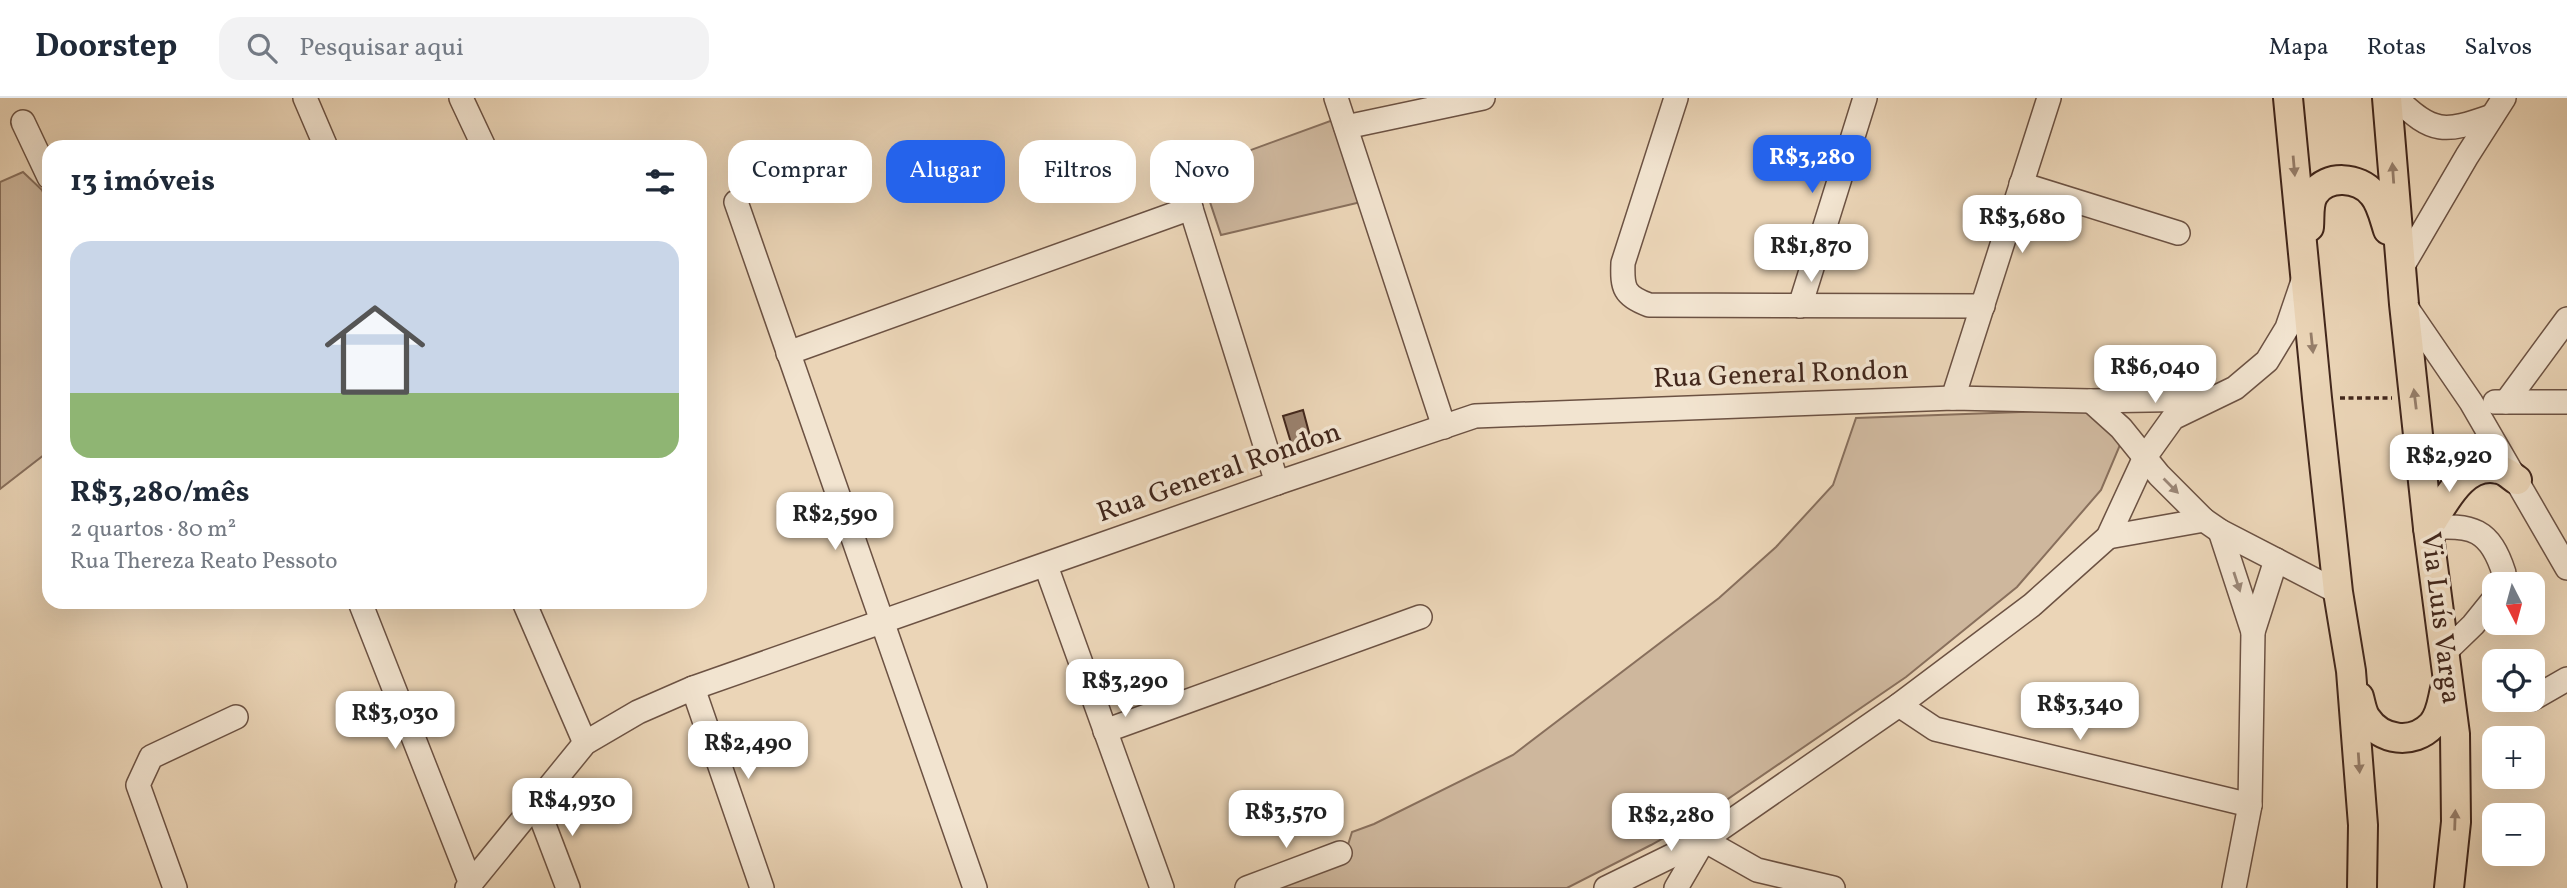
<!DOCTYPE html>
<html lang="pt">
<meta charset="utf-8">
<style>
body{margin:0;font-family:Vollkorn,serif;background:#f2f2f3;color:#1f2937;height:100vh;display:flex;flex-direction:column;font-size:26px;white-space:nowrap}
*{box-sizing:border-box;margin:0}
p{font-size:23px;color:#747a83}
.icon{flex:none;width:38px;height:38px;fill:none;stroke:currentColor;stroke-width:2;stroke-linecap:round;stroke-linejoin:round}
.map{position:relative;flex:1;overflow:hidden}
.panel{position:absolute;left:42px;top:42px;width:665px;height:469px;display:flex;flex-direction:column;background:#fff;border-radius:21px;box-shadow:0 7px 28px #0002}
.panel>*{flex:none}
.banner{position:absolute;left:728px;top:42px;width:665px;height:63px;display:flex;gap:14px}
.needle{width:46px;rotate:174deg}
.controls{position:absolute;left:2482px;top:474px;display:grid;gap:14px}
.controls a{display:grid;place-items:center;width:63px;height:63px;border-radius:14px;background:#fff;box-shadow:0 7px 28px #0002;font-size:35px}
.price{position:absolute;translate:-50% -60px;padding:0 16px;border-radius:14px;background:#fff;color:#222;font-size:23px;line-height:46px;filter:drop-shadow(0 2px 4px #0008)}
.price::after{content:'';position:absolute;left:50%;top:42px;width:21px;height:16px;margin-left:-10px;background:inherit;clip-path:polygon(0 0,100% 0,50% 100%)}
.price.on{background:#2563eb;color:#fff}
ul{padding:0;list-style:none}
li{display:grid;align-content:center;gap:14px;height:371px;padding:0 28px}
li span{display:grid;place-items:center;height:217px;border-radius:21px;color:#555}
li>.icon{margin-inline-start:auto}
span .icon{width:126px;height:126px;fill:#fffc;stroke-width:1}
li b{font-size:30px}
h2{display:flex;justify-content:space-between;align-items:center;height:84px;padding:0 28px;font-size:30px}
.tag{padding:0 24px;border-radius:21px;background:#fff;box-shadow:0 7px 28px #0002;font-size:24px;line-height:63px}
.tag.on{background:#2563eb;color:#fff}
header{display:flex;align-items:center;gap:42px;box-sizing:border-box;height:98px;padding:0 35px;background:#fff;border-bottom:2px solid #e0e1e3}
header strong{font-size:33px}
nav{display:flex;gap:38px;margin-inline-start:auto;font-size:24px}
.search{width:490px;height:63px;background:#f2f2f3;display:flex;align-items:center;gap:18px;box-sizing:border-box;padding:0 24px;border-radius:21px;color:#747a83;font-size:26px}
.map>svg:first-child{display:block}
</style>
<header>
<strong>Doorstep</strong>
<div class="search"><svg class="icon" aria-label="search" viewBox="0 0 24 24"><circle cx="10" cy="10" r="6"/><path d="M15 15l6 6"/></svg>Pesquisar aqui</div>
<nav><a>Mapa</a><a>Rotas</a><a>Salvos</a></nav>
</header>
<div class="map">
<svg width="2567" height="790" viewBox="0 0 2567 790">
<rect width="100%" height="100%" fill="#ebd5b7"/>
<filter id="stains"><feTurbulence type="fractalNoise" baseFrequency=".00286" numOctaves="4"/><feColorMatrix values="0 0 0 0 .2 0 0 0 0 .09 0 0 0 0 .02 0 0 0 .5 -.17"/></filter>
<radialGradient id="worn" r=".72"><stop offset=".6" stop-color="#630" stop-opacity="0"/><stop offset="1" stop-color="#630" stop-opacity=".3"/></radialGradient>
<g fill="#ceb79d" stroke="#886f5c" stroke-width="2">
<path d="M 1333,22 L 1361,104 L 1221,137 L 1199,71 Z"/>
<path d="M 23,74 L 42,92 L 49,108 L 49,353 L 0,391 L 0,84 Z"/>
<path d="M 2079,312 L 2109,316 L 2120,347 L 2101,392 L 2017,489 L 1906,579 L 1706,716 L 1651,747 L 1567,790 L 1277,790 L 1342,766 L 1352,734 L 1374,726 L 1513,657 L 1719,500 L 1776,449 L 1833,387 L 1856,320 Z"/>
</g>
<path fill="#9a816d" stroke="#42271c" stroke-width="2" d="M 1303,312 L 1311,342 L 1292,348 L 1283,318 Z"/>
<g fill="none" stroke-linecap="round" stroke-linejoin="round">
<defs>
<g id="minor">
<path d="M 305,0 L 326,49"/>
<path d="M 461,0 L 484,49"/>
<path d="M 1336,0 L 1444,329"/>
<path d="M 1676,0 L 1623,165 C 1622,190 1624,198 1649,207 L 1983,208"/>
<path d="M 2396,0 C 2433,36 2444,35 2492,18"/>
<path d="M 23,24 L 49,79"/>
<path d="M 1346,29 L 1483,0"/>
<path d="M 1178,69 L 1277,385"/>
<path d="M 2021,86 L 2178,135"/>
<path d="M 736,104 L 975,790"/>
<path d="M 2401,171 L 2467,58 L 2504,0"/>
<path d="M 2404,206 L 2471,304 L 2567,470"/>
<path d="M 1800,208 L 1865,0"/>
<path d="M 788,255 L 1191,110"/>
<path d="M 1953,300 L 2049,0"/>
<path d="M 2091,303 L 2121,330 L 2159,377 L 2204,422 L 2220,433 L 2338,494"/>
<path d="M 2495,304 L 2567,304"/>
<path d="M 2506,304 L 2567,221"/>
<path d="M 2428,430 C 2472,426 2490,431 2504,475 L 2500,486"/>
<path d="M 2220,433 L 2253,534"/>
<path d="M 2108,439 L 2204,422"/>
<path d="M 1046,468 L 1162,790"/>
<path d="M 360,504 L 471,786"/>
<path d="M 524,504 L 585,645"/>
<path d="M 2444,555 L 2473,527 L 2494,501"/>
<path d="M 693,590 L 762,790"/>
<path d="M 2532,601 L 2567,581"/>
<path d="M 1899,607 L 1935,631 L 2250,707"/>
<path d="M 1105,633 L 1420,519"/>
<path d="M 536,706 L 568,790"/>
<path d="M 1704,742 L 1757,772 L 1833,790"/>
<path d="M 175,790 L 138,687 L 151,659 L 236,619"/>
<path d="M 467,790 L 585,645 L 638,614 L 693,590 L 1277,385 L 1475,318 L 1953,300 L 2091,303 L 2207,301"/>
<path d="M 1247,790 L 1340,755"/>
<path d="M 1606,790 L 1704,742"/>
<path d="M 1676,790 L 1704,742 L 1899,607 L 2032,507 L 2108,439 L 2145,359 L 2173,320 L 2235,290 L 2267,263 L 2287,230 L 2304,180"/>
<path d="M 2234,790 L 2250,707 L 2253,534 L 2276,462"/>
</g>
<g id="major">
<path d="M 2288,0 L 2317,300 L 2338,494 L 2351,573 L 2363,727 L 2362,790"/>
<path d="M 2387,0 L 2404,206 L 2428,430 L 2455,636 L 2456,724 L 2449,790"/>
<path d="M 2309,129 C 2310,118 2308,105 2314,96 C 2327,76 2359,79 2373,96 C 2381,105 2384,120 2388,132"/>
<path d="M 2428,430 C 2444,406 2463,363 2498,371 C 2505,372 2511,378 2517,382"/>
<path d="M 2359,599 C 2361,606 2362,614 2366,620 C 2381,643 2413,647 2432,627 C 2441,617 2442,603 2445,591"/>
</g>
</defs>
<use href="#minor" stroke="#6c5243" stroke-width="26"/>
<use href="#major" stroke="#42271c" stroke-width="32"/>
<path stroke="#42271c" stroke-width="3.5" stroke-dasharray="5 3.5" stroke-linecap="butt" d="M 2340,300 L 2392,300"/>
<use href="#minor" stroke="#f2e4d0" stroke-width="23"/>
<use href="#major" stroke="#ebd5b7" stroke-width="28"/>
</g>
<defs><path id="oneway-solid" d="M-6-.8H1V-3.2L6.5 0L1 3.2V.8H-6Z" transform="scale(1.75)"/></defs>
<g fill="#967e6a">
<use href="#oneway-solid" transform="translate(2294 68) rotate(85)"/>
<use href="#oneway-solid" transform="translate(2393 75) rotate(-94)"/>
<use href="#oneway-solid" transform="translate(2312 245) rotate(84)"/>
<use href="#oneway-solid" transform="translate(2415 301) rotate(-97)"/>
<use href="#oneway-solid" transform="translate(2359 665) rotate(86)"/>
<use href="#oneway-solid" transform="translate(2455 722) rotate(-88)"/>
</g>
<g fill="#9a8676">
<use href="#oneway-solid" transform="translate(2171 388) rotate(45)"/>
<use href="#oneway-solid" transform="translate(2237 484) rotate(72)"/>
</g>
<g text-anchor="middle" dominant-baseline="central" stroke-width="7" stroke-linejoin="round" paint-order="stroke">
<g font-size="28" fill="#42271c" stroke="#f2e4d0">
<text transform="translate(1781 277) rotate(-2)">Rua General Rondon</text>
<text transform="translate(1219 375) rotate(-19)">Rua General Rondon</text>
<text transform="translate(2440 520) rotate(83)">Via Luís Varga</text>
</g>
</g>
<rect width="100%" height="100%" filter="url(#stains)"/>
<rect width="100%" height="100%" fill="url(#worn)"/>
</svg>
<div class="controls">
<a><svg class="needle" viewBox="-14 -14 28 28"><path d="M0-13l5 13h-10z" fill="#e53935"/><path d="M0 13l5-13h-10z" fill="#747a83"/></svg></a>
<a><svg class="icon" aria-label="locate" viewBox="0 0 24 24"><circle cx="12" cy="12" r="6"/><path d="M12 2v4M12 18v4M2 12h4M18 12h4"/></svg></a>
<a>+</a>
<a>−</a>
</div>
<b class="price on" style="left:1812px;top:97px">R$3,280</b>
<b class="price" style="left:2022px;top:157px">R$3,680</b>
<b class="price" style="left:1811px;top:186px">R$1,870</b>
<b class="price" style="left:2155px;top:307px">R$6,040</b>
<b class="price" style="left:2449px;top:396px">R$2,920</b>
<b class="price" style="left:835px;top:454px">R$2,590</b>
<b class="price" style="left:1125px;top:621px">R$3,290</b>
<b class="price" style="left:2080px;top:644px">R$3,340</b>
<b class="price" style="left:395px;top:653px">R$3,030</b>
<b class="price" style="left:748px;top:683px">R$2,490</b>
<b class="price" style="left:572px;top:740px">R$4,930</b>
<b class="price" style="left:1286px;top:752px">R$3,570</b>
<b class="price" style="left:1671px;top:755px">R$2,280</b>
<div class="banner">
<a class="tag">Comprar</a>
<a class="tag on">Alugar</a>
<a class="tag">Filtros</a>
<a class="tag">Novo</a>
</div>
<section class="panel">
<h2>13 imóveis<svg class="icon" aria-label="filters" viewBox="0 0 24 24"><path d="M4 7h16M4 17h16"/><circle cx="9" cy="7" r="2"/><circle cx="15" cy="17" r="2"/></svg></h2>
<ul>
<li><span style="background:linear-gradient(#c9d6e8 70%,#8fb573 0)"><svg class="icon" aria-label="home" viewBox="0 0 24 24"><path d="M3 11l9-7 9 7M6 9v11h12V9"/></svg></span><div><b>R$3,280/mês</b><p>2 quartos · 80 m²</p><p>Rua Thereza Reato Pessoto</p></div></li>
</ul>
</section>
</div>
